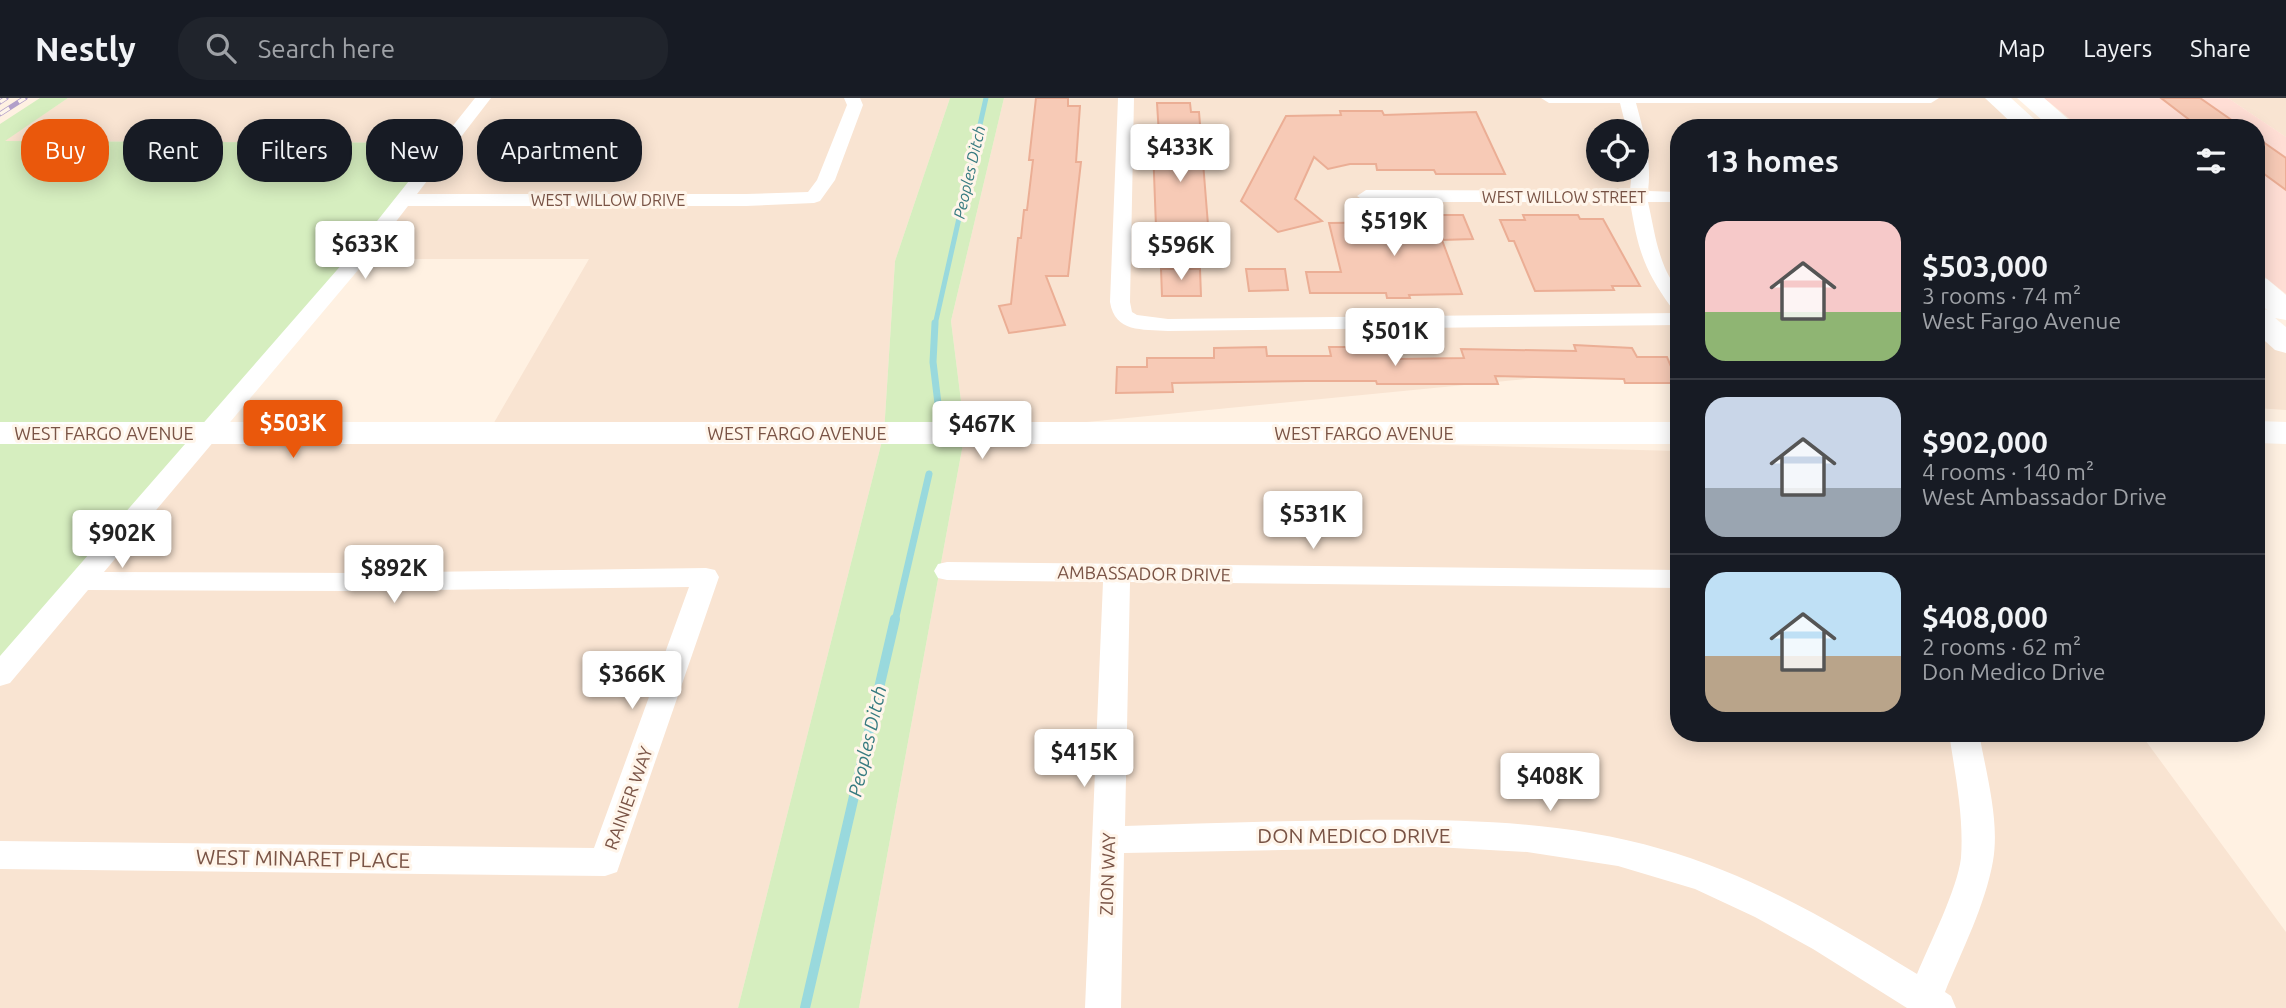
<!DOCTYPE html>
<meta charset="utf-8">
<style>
body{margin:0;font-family:Ubuntu,sans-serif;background:#20242c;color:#f1f3f6;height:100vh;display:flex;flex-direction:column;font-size:26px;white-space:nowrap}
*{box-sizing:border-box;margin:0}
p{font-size:23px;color:#9ea1a6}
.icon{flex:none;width:38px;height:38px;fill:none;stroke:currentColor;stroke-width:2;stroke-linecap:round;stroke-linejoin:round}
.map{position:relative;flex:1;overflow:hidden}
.drawer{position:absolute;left:1670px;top:21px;width:595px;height:623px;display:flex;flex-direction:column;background:#171b24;border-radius:28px;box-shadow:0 4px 18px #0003}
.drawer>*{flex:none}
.guide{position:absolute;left:21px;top:21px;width:665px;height:63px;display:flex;gap:14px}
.tools{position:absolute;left:1586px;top:21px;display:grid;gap:14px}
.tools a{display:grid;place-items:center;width:63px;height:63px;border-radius:50%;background:#171b24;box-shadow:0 4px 18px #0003;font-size:35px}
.price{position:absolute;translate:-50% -60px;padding:0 16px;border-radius:7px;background:#fff;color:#222;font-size:23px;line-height:46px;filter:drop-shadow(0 2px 4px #0008)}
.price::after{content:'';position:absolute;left:50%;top:42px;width:21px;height:16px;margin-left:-10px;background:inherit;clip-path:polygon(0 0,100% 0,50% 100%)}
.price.on{background:#ea580c;color:#fff}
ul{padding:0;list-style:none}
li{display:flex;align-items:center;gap:21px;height:175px;padding:0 35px}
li+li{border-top:2px solid #363941}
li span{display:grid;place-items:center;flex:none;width:196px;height:140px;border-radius:21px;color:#555}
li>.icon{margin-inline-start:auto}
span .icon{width:84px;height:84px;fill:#fffc;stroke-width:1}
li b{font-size:30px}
h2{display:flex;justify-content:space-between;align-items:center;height:84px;padding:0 35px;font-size:30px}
.pill{padding:0 24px;border-radius:28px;background:#171b24;box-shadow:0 4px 18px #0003;font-size:24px;line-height:63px}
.pill.on{background:#ea580c;color:#fff}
header{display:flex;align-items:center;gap:42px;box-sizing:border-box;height:98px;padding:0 35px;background:#171b24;border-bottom:2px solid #363941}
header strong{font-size:33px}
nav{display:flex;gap:38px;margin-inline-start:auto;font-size:24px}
.search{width:490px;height:63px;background:#20242c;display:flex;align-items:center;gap:18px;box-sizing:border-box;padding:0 24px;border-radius:28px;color:#9ea1a6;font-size:26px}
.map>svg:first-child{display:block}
</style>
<header>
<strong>Nestly</strong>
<div class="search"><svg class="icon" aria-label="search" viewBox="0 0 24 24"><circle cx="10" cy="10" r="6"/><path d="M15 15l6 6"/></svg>Search here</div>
<nav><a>Map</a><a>Layers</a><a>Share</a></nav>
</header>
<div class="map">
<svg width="2286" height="910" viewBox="0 0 2286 910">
<rect width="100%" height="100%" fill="#fff1e2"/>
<g fill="#f9e4d2" fill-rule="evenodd">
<path d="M 68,0 L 950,0 L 895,163 L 884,335 L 738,910 L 0,910 L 0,577 L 208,334 L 488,335 L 589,161 L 357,161 L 449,45 L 4,43 Z"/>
<path d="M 1004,0 L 1997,0 L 2032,30 L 1678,30 L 1678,266 L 974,335 L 1678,353 L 1678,635 L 2140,635 L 2286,834 L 2286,910 L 859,910 L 965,335 L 951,223 ZM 1598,33 L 1636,33 L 1636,72 L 1598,72 Z"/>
<path d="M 2228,0 L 2286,0 L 2286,39 Z"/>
<path d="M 2256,219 L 2286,245 L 2286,312 L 2256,310 Z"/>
</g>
<path fill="#ffded5" d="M 2044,0 L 2228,0 L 2286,39 L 2286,196 L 2256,172 L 2256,30 L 2081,30 Z"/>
<g fill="#d6eebf">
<path d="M 40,0 L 68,0 L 5,43 L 450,45 L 0,577 L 0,26 Z"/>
<path d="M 950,0 L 1004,0 L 951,223 L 965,335 L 859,910 L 738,910 L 884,335 L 895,163 Z"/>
</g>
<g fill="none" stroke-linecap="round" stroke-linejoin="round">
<path stroke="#99d9dd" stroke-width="5" d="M 935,227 L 986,0"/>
<g stroke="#99d9dd" stroke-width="7">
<path d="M 935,225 L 933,264 L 939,314"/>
<path d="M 895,523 L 929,376"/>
</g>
<path stroke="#99d9dd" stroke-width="10" d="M 805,910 L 895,521"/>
</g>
<g fill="#f7cab6" stroke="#ebae95" stroke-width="2">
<path d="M 1036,0 L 1068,0 L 1068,8 L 1080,8 L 1076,64 L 1081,64 L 1068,178 L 1046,178 L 1065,227 L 1009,235 L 999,208 L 1011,206 L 1018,140 L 1021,140 L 1024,112 L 1027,112 L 1033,62 L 1029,62 Z"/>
<path d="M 2161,0 L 2200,0 L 2243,30 L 2200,30 Z"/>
<path d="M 1157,5 L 1190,5 L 1191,14 L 1199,14 L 1210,152 L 1161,165 L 1161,156 L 1157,156 L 1153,49 L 1155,49 L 1155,37 L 1159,37 Z"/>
<path d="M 1340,13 L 1382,13 L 1384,17 L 1476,14 L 1505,76 L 1436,76 L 1434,72 L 1377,72 L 1376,66 L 1350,66 L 1328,71 L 1314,59 L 1295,101 L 1322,123 L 1278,134 L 1241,103 L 1286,18 L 1341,17 Z"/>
<path d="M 2256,39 L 2286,60 L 2286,92 L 2256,70 Z"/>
<path d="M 1414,117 L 1463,117 L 1473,141 L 1442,142 L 1462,196 L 1409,197 L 1410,200 L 1387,200 L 1386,195 L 1310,195 L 1306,174 L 1341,174 L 1329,125 L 1416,124 Z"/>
<path d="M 1523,117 L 1578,117 L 1580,121 L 1603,121 L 1640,188 L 1612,188 L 1614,192 L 1535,193 L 1514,143 L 1509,143 L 1500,122 L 1525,122 Z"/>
<path d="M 1161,171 L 1200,171 L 1201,198 L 1162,198 Z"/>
<path d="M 1246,171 L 1285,171 L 1288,192 L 1249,193 Z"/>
<path d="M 1574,247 L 1632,250 L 1637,259 L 1667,259 L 1678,285 L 1625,285 L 1624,281 L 1495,278 L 1498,286 L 1377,286 L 1376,283 L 1306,283 L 1172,285 L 1173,294 L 1116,295 L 1117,269 L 1147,269 L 1147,260 L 1214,260 L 1214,250 L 1266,249 L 1267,258 L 1331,258 L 1329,249 L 1354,249 L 1354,252 L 1393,252 L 1395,261 L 1464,260 L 1461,251 L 1576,253 Z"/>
</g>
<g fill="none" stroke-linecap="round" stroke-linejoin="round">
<g fill="#fff" fill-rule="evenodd">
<path d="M 475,0 L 491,0 L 417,96 L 746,96 L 808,94 L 817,82 L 847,7 L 844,0 L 860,0 L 863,7 L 835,82 L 820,103 L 814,105 L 746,108 L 408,108 L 364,165 L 104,474 L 352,475 L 706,470 L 715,472 L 719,479 L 617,774 L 605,778 L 0,771 L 0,743 L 594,750 L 689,489 L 352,493 L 88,492 L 10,585 L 0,588 L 0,558 L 350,157 Z"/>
<path d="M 1118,0 L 1134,0 L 1130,204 L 1132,214 L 1137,217 L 1168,221 L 1678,215 L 1678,227 L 1168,233 C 1142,231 1115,235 1110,204 Z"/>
<path d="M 1541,0 L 1939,0 L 1931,5 L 1636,5 C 1644,35 1652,62 1648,93 L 1678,94 L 1678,104 L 1648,104 C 1653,126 1656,149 1665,170 C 1674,190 1679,187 1678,211 L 1671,209 C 1643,170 1638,151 1630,104 L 1366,104 L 1357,98 L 1366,92 L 1630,93 L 1632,72 L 1636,72 L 1636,33 L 1627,33 L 1620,5 L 1549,5 Z"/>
<path d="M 947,464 L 1678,472 L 1678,490 L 1130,484 L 1125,728 C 1201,725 1276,723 1352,722 C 1456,721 1561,722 1661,751 C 1753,777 1836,826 1917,876 C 1930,845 1957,792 1961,760 C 1964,718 1955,676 1949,635 L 1979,635 C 1986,675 2000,723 1993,763 C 1985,808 1962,852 1945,894 L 1951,898 L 1956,910 L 1907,910 L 1813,851 L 1755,819 L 1695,791 L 1618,768 L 1527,754 L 1435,749 L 1124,755 L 1121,910 L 1085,910 L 1103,484 L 947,482 L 938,480 L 934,473 L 938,466 Z"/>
</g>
<g fill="#fff" fill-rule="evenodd">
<path d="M 1985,0 L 2011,0 L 2044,30 L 2017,30 Z"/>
<path d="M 2017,0 L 2044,0 L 2078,30 L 2051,30 Z"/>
<path d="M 2256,178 L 2267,181 L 2286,197 L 2286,222 L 2275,220 L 2286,229 L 2286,255 L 2275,252 L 2256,235 L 2256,210 L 2267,212 L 2275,219 L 2256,202 Z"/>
<path d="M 2256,323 L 2286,324 L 2286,346 L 2256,345 Z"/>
<rect x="0" y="324" width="1678" height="22"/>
</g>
<defs>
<g id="rail">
<path d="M 0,4 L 6,0"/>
<path d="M 0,16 L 25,0"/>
</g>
</defs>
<use href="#rail" stroke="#b29fc9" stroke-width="5"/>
<use href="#rail" stroke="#fff5ea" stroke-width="3.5" stroke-dasharray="11" stroke-linecap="butt"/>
</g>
<g text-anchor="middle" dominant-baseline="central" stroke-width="6" stroke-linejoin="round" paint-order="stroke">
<g font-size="16" font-style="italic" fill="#377b80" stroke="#fff5ea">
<text transform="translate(969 74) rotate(-77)">Peoples Ditch</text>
</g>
<g font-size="16" fill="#795345" stroke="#fff5ea">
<text x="1564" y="99">WEST WILLOW STREET</text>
<text x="608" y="102">WEST WILLOW DRIVE</text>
</g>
<g font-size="18" fill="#795345" stroke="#fff5ea">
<text x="104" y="335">WEST FARGO AVENUE</text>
<text x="797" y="335">WEST FARGO AVENUE</text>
<text x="1364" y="335">WEST FARGO AVENUE</text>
<text transform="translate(1144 475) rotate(1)">AMBASSADOR DRIVE</text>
<text transform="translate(628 700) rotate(-70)">RAINIER WAY</text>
<text transform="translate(1107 776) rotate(-88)">ZION WAY</text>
</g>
<g font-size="19" font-style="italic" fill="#377b80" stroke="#fff5ea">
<text transform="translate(867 643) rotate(-77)">Peoples Ditch</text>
</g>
<g font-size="21" fill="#795345" stroke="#fff5ea">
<text x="1354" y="737">DON MEDICO DRIVE</text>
<text transform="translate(303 760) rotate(1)">WEST MINARET PLACE</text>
</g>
</g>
</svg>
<div class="tools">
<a><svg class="icon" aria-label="locate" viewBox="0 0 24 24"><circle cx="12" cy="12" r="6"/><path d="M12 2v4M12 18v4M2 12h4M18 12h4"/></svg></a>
</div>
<b class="price" style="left:1180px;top:86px">$433K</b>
<b class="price" style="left:1394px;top:160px">$519K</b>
<b class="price" style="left:365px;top:183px">$633K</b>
<b class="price" style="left:1181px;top:184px">$596K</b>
<b class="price" style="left:1395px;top:270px">$501K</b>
<b class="price on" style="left:293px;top:362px">$503K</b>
<b class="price" style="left:982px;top:363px">$467K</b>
<b class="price" style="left:1313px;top:453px">$531K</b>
<b class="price" style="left:122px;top:472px">$902K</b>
<b class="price" style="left:394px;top:507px">$892K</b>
<b class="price" style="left:632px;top:613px">$366K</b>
<b class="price" style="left:1084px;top:691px">$415K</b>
<b class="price" style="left:1550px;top:715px">$408K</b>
<div class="guide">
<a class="pill on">Buy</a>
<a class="pill">Rent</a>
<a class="pill">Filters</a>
<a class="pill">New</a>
<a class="pill">Apartment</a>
</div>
<section class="drawer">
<h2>13 homes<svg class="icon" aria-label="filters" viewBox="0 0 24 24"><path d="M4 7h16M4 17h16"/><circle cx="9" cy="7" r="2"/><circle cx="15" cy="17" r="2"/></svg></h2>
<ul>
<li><span style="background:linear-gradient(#f6c9c9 65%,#8fb573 0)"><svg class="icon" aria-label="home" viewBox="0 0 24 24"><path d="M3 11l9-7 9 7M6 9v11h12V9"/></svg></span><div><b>$503,000</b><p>3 rooms · 74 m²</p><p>West Fargo Avenue</p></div></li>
<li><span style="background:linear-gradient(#c9d6e8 65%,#9aa5b1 0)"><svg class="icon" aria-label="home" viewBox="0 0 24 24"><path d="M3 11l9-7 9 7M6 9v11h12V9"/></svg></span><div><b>$902,000</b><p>4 rooms · 140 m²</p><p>West Ambassador Drive</p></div></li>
<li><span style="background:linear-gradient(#bfe0f5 60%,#b9a48a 0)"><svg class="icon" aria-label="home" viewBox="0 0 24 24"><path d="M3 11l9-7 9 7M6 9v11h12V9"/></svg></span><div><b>$408,000</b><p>2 rooms · 62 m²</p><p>Don Medico Drive</p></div></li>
</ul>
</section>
</div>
